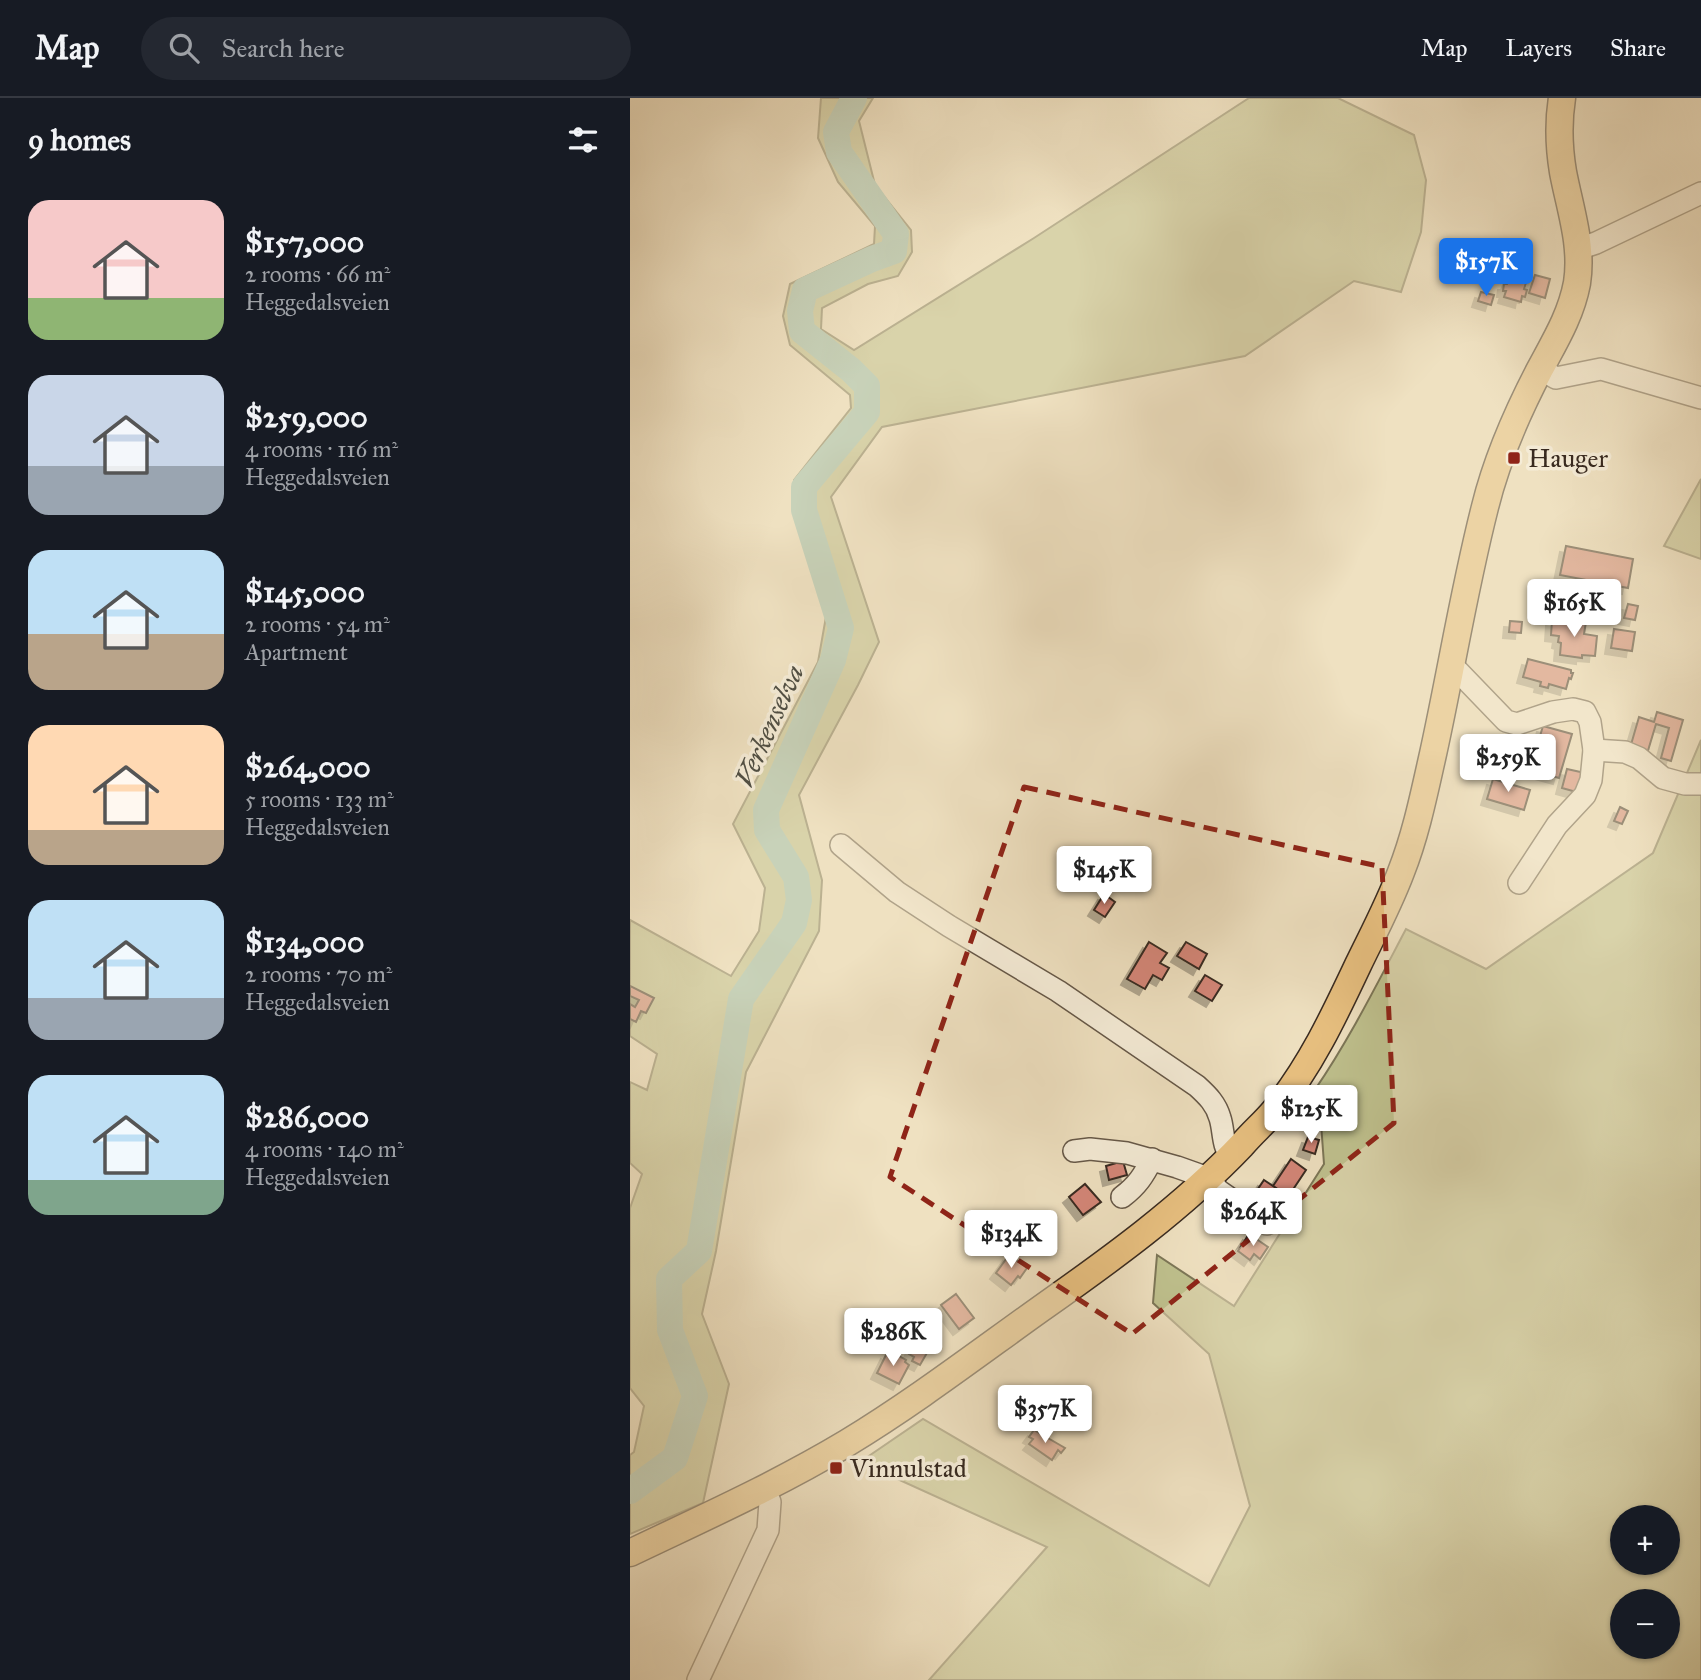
<!DOCTYPE html>
<meta charset="utf-8">
<style>
body{margin:0;font-family:"IM FELL Great Primer",serif;background:#242831;color:#f1f3f6;height:100vh;display:flex;flex-direction:column;font-size:26px;white-space:nowrap}
*{box-sizing:border-box;margin:0}
p{font-size:23px;color:#9ea1a6}
.icon{flex:none;width:38px;height:38px;fill:none;stroke:currentColor;stroke-width:2;stroke-linecap:round;stroke-linejoin:round}
.map{position:relative;flex:1;overflow:hidden}
.details{display:flex;flex-direction:column;background:#171b24;width:630px}
.details>*{flex:none}
.buttons{position:absolute;left:980px;top:1407px;display:grid;gap:14px}
.buttons a{display:grid;place-items:center;width:70px;height:70px;border-radius:50%;background:#171b24;box-shadow:0 2px 5px #0004;font-size:35px}
.price{position:absolute;translate:-50% -60px;padding:0 16px;border-radius:7px;background:#fff;color:#222;font-size:23px;line-height:46px;filter:drop-shadow(0 2px 4px #0008)}
.price::after{content:'';position:absolute;left:50%;top:42px;width:21px;height:16px;margin-left:-10px;background:inherit;clip-path:polygon(0 0,100% 0,50% 100%)}
.price.on{background:#1a73e8;color:#fff}
ul{padding:0;list-style:none}
li{display:flex;align-items:center;gap:21px;height:175px;padding:0 28px}
li span{display:grid;place-items:center;flex:none;width:196px;height:140px;border-radius:21px;color:#555}
li>.icon{margin-inline-start:auto}
span .icon{width:84px;height:84px;fill:#fffc;stroke-width:1}
li b{font-size:30px}
h2{display:flex;justify-content:space-between;align-items:center;height:84px;padding:0 28px;font-size:30px}
header{display:flex;align-items:center;gap:42px;box-sizing:border-box;height:98px;padding:0 35px;background:#171b24;border-bottom:2px solid #363941}
header strong{font-size:33px}
nav{display:flex;gap:38px;margin-inline-start:auto;font-size:24px}
.search{width:490px;height:63px;background:#242831;display:flex;align-items:center;gap:18px;box-sizing:border-box;padding:0 24px;border-radius:38px;color:#9ea1a6;font-size:26px}
main{display:flex;flex:1;min-height:0}
.map>svg:first-child{display:block}
</style>
<header>
<strong>Map</strong>
<div class="search"><svg class="icon" aria-label="search" viewBox="0 0 24 24"><circle cx="10" cy="10" r="6"/><path d="M15 15l6 6"/></svg>Search here</div>
<nav><a>Map</a><a>Layers</a><a>Share</a></nav>
</header>
<main>
<section class="details">
<h2>9 homes<svg class="icon" aria-label="filters" viewBox="0 0 24 24"><path d="M4 7h16M4 17h16"/><circle cx="9" cy="7" r="2"/><circle cx="15" cy="17" r="2"/></svg></h2>
<ul>
<li><span style="background:linear-gradient(#f6c9c9 70%,#8fb573 0)"><svg class="icon" aria-label="home" viewBox="0 0 24 24"><path d="M3 11l9-7 9 7M6 9v11h12V9"/></svg></span><div><b>$157,000</b><p>2 rooms · 66 m²</p><p>Heggedalsveien</p></div></li>
<li><span style="background:linear-gradient(#c9d6e8 65%,#9aa5b1 0)"><svg class="icon" aria-label="home" viewBox="0 0 24 24"><path d="M3 11l9-7 9 7M6 9v11h12V9"/></svg></span><div><b>$259,000</b><p>4 rooms · 116 m²</p><p>Heggedalsveien</p></div></li>
<li><span style="background:linear-gradient(#bfe0f5 60%,#b9a48a 0)"><svg class="icon" aria-label="home" viewBox="0 0 24 24"><path d="M3 11l9-7 9 7M6 9v11h12V9"/></svg></span><div><b>$145,000</b><p>2 rooms · 54 m²</p><p>Apartment</p></div></li>
<li><span style="background:linear-gradient(#ffd9b3 75%,#b9a48a 0)"><svg class="icon" aria-label="home" viewBox="0 0 24 24"><path d="M3 11l9-7 9 7M6 9v11h12V9"/></svg></span><div><b>$264,000</b><p>5 rooms · 133 m²</p><p>Heggedalsveien</p></div></li>
<li><span style="background:linear-gradient(#bfe0f5 70%,#9aa5b1 0)"><svg class="icon" aria-label="home" viewBox="0 0 24 24"><path d="M3 11l9-7 9 7M6 9v11h12V9"/></svg></span><div><b>$134,000</b><p>2 rooms · 70 m²</p><p>Heggedalsveien</p></div></li>
<li><span style="background:linear-gradient(#bfe0f5 75%,#7fa58c 0)"><svg class="icon" aria-label="home" viewBox="0 0 24 24"><path d="M3 11l9-7 9 7M6 9v11h12V9"/></svg></span><div><b>$286,000</b><p>4 rooms · 140 m²</p><p>Heggedalsveien</p></div></li>
</ul>
</section>
<div class="map">
<svg width="1071" height="1582" viewBox="0 0 1071 1582">
<defs>
<filter id="shadow"><feDropShadow dx="-6" dy="6" stdDeviation="0" flood-color="#0004"/></filter>
</defs>
<rect width="100%" height="100%" fill="#efe1c1"/>
<filter id="stains"><feTurbulence type="fractalNoise" baseFrequency=".00286" numOctaves="4"/><feColorMatrix values="0 0 0 0 .2 0 0 0 0 .09 0 0 0 0 .02 0 0 0 .5 -.17"/></filter>
<radialGradient id="worn" r=".72"><stop offset=".6" stop-color="#630" stop-opacity="0"/><stop offset="1" stop-color="#630" stop-opacity=".3"/></radialGradient>
<g fill="#bfc18e" stroke="#7c7657" stroke-width="2" fill-rule="evenodd">
<path d="M 191,0 L 243,0 L 229,23 L 245,87 L 281,132 L 282,154 L 268,178 L 238,186 L 192,210 L 191,231 L 224,252 L 404,140 L 619,0 L 708,0 L 784,37 L 796,82 L 791,134 L 771,194 L 724,183 L 615,258 L 252,329 L 201,399 L 249,544 L 228,587 L 169,697 L 192,782 L 189,833 L 116,974 L 86,1153 L 72,1216 L 99,1286 L 73,1405 L 0,1436 L 0,1357 L 4,1354 L 14,1308 L 0,1290 L 0,1110 L 12,1076 L 0,1065 L 0,984 L 17,992 L 27,956 L 0,938 L 0,822 L 101,878 L 129,833 L 135,790 L 103,726 L 188,564 L 197,513 L 163,410 L 164,382 L 221,310 L 220,297 L 160,247 L 153,218 L 160,186 L 244,146 L 245,128 L 208,84 L 188,40 Z"/>
<path d="M 1071,381 L 1071,461 L 1034,448 Z"/>
<path d="M 1071,642 L 1071,1582 L 299,1582 L 417,1449 L 230,1364 L 293,1321 L 579,1488 L 620,1408 L 579,1256 L 523,1205 L 527,1157 L 604,1208 L 694,1066 L 689,998 L 684,993 C 719,942 747,886 776,831 L 856,871 L 1023,755 ZM 992,1419 L 1038,1419 L 1038,1465 L 992,1465 ZM 992,1503 L 1038,1503 L 1038,1549 L 992,1549 Z"/>
</g>
<g fill="none" stroke-linecap="round" stroke-linejoin="round">
<path stroke="#9abeb0" stroke-width="26" d="M 0,1393 L 45,1360 L 65,1298 L 40,1232 L 39,1181 L 69,1153 L 111,901 L 164,825 L 169,802 L 166,779 L 137,732 L 136,712 L 203,562 L 211,530 L 174,412 L 174,389 L 237,314 L 237,288 L 221,272 L 172,233 L 170,213 L 175,192 L 242,161 L 264,153 L 266,136 L 209,54 L 206,34 L 224,0"/>
</g>
<g fill="#d48678" stroke="#382a20" stroke-width="2" filter="url(#shadow)">
<path d="M 905,177 L 920,181 L 915,200 L 899,195 Z"/>
<path d="M 879,181 L 896,185 L 894,191 L 897,192 L 895,199 L 892,198 L 891,204 L 874,199 L 876,193 L 873,193 L 874,186 L 877,186 Z"/>
<path d="M 851,194 L 864,197 L 861,207 L 848,203 Z"/>
<path d="M 936,448 L 1003,461 L 998,490 L 930,477 Z"/>
<path d="M 998,506 L 1008,508 L 1005,522 L 994,520 Z"/>
<path d="M 922,522 L 947,526 L 947,523 L 956,524 L 954,536 L 967,538 L 965,558 L 952,557 L 952,560 L 930,557 L 931,545 L 928,544 L 929,538 L 921,537 Z"/>
<path d="M 880,523 L 892,524 L 891,535 L 879,534 Z"/>
<path d="M 984,531 L 1005,534 L 1002,553 L 981,550 Z"/>
<path d="M 898,561 L 941,572 L 941,575 L 943,575 L 941,581 L 939,580 L 936,591 L 919,586 L 918,590 L 910,588 L 911,584 L 893,579 Z"/>
<path d="M 1027,614 L 1053,622 L 1041,663 L 1031,660 L 1039,630 L 1026,626 L 1017,656 L 1000,650 L 1009,619 L 1024,624 Z"/>
<path d="M 913,628 L 942,636 L 929,680 L 900,672 Z"/>
<path d="M 937,671 L 955,675 L 950,695 L 932,690 Z"/>
<path d="M 863,681 L 900,692 L 894,712 L 857,701 Z"/>
<path d="M 990,709 L 998,713 L 992,726 L 984,723 Z"/>
<path d="M 474,796 L 485,804 L 475,819 L 464,812 Z"/>
<path d="M 519,844 L 537,855 L 530,865 L 539,870 L 532,882 L 523,877 L 515,891 L 497,881 Z"/>
<path d="M 556,844 L 577,856 L 569,871 L 547,858 Z"/>
<path d="M 575,877 L 592,887 L 582,903 L 565,893 Z"/>
<path d="M 0,888 L 24,900 L 16,915 L 11,913 L 6,924 L 0,921 L 0,906 L 5,909 L 9,902 L 0,898 Z"/>
<path d="M 678,1039 L 689,1042 L 685,1056 L 673,1052 Z"/>
<path d="M 661,1061 L 676,1072 L 660,1096 L 659,1094 L 656,1098 L 643,1088 Z"/>
<path d="M 493,1063 L 497,1077 L 479,1082 L 476,1068 Z"/>
<path d="M 634,1082 L 652,1094 L 634,1119 L 617,1107 Z"/>
<path d="M 455,1086 L 471,1104 L 453,1117 L 439,1099 Z"/>
<path d="M 387,1116 L 413,1135 L 404,1147 L 395,1140 L 388,1149 L 370,1136 L 373,1131 L 375,1132 Z"/>
<path d="M 619,1136 L 638,1149 L 630,1161 L 624,1156 L 620,1162 L 608,1153 Z"/>
<path d="M 379,1157 L 397,1170 L 390,1180 L 388,1178 L 381,1187 L 366,1175 Z"/>
<path d="M 326,1196 L 344,1220 L 329,1231 L 311,1207 Z"/>
<path d="M 285,1243 L 290,1245 L 291,1243 L 301,1248 L 290,1267 L 282,1263 L 284,1259 L 279,1256 Z"/>
<path d="M 257,1255 L 266,1260 L 267,1257 L 276,1262 L 275,1264 L 279,1267 L 269,1286 L 247,1275 Z"/>
<path d="M 388,1293 L 393,1297 L 395,1295 L 400,1297 L 398,1299 L 404,1303 L 393,1322 L 377,1312 L 380,1307 L 377,1306 L 382,1296 L 385,1298 Z"/>
<path d="M 404,1332 L 435,1350 L 431,1355 L 428,1352 L 422,1362 L 399,1346 L 403,1341 L 399,1339 Z"/>
</g>
<g fill="none" stroke-linecap="round" stroke-linejoin="round">
<defs>
<g id="minor">
<path d="M 948,151 L 966,145 L 1071,95"/>
<path d="M 910,271 L 926,280 L 971,271 L 1071,300"/>
<path d="M 822,567 L 876,623 L 887,626 L 923,614 L 943,611 L 955,614 L 960,624 L 964,652 L 961,682 L 955,697 L 927,727 L 889,785"/>
<path d="M 964,652 L 995,654 L 1009,660 L 1033,680 L 1055,686 L 1071,686"/>
<path d="M 211,747 L 267,794 L 319,828 L 428,893 L 567,988 C 578,998 586,1006 590,1020 C 594,1032 592,1048 601,1058"/>
<path d="M 444,1053 L 460,1051 L 497,1055 L 547,1069 L 578,1080 L 589,1093 L 637,1126"/>
<path d="M 492,1099 C 507,1088 514,1077 522,1061"/>
<path d="M 68,1582 L 138,1432 L 140,1404 L 135,1390"/>
</g>
<path id="major" d="M 0,1455 C 73,1420 147,1387 217,1345 C 283,1305 346,1257 409,1212 C 480,1162 552,1110 612,1047 C 622,1035 634,1025 644,1013 C 680,969 704,918 728,867 C 743,836 759,806 771,774 C 786,736 794,696 803,656 C 821,574 834,491 855,409 C 867,360 887,315 910,271 C 925,243 941,217 947,185 C 953,147 940,111 933,74 C 929,50 928,25 932,0"/>
</defs>
<use href="#minor" stroke="#665848" stroke-width="24"/>
<use href="#major" stroke="#382a20" stroke-width="29"/>
<use href="#minor" stroke="#f5ecd7" stroke-width="21"/>
<use href="#major" stroke="#e8c080" stroke-width="26"/>
</g>
<path d="M0 0H1071V1582H0ZM 394,689 L 752,769 L 764,1025 L 502,1236 L 260,1079 Z" fill="#efe1c1" fill-opacity=".55" fill-rule="evenodd"/>
<path fill="none" stroke="#8f2418" stroke-width="5" stroke-dasharray="14 9" stroke-linejoin="round" d="M 394,689 L 752,769 L 764,1025 L 502,1236 L 260,1079 Z"/>
<g fill="#8f2418" stroke="#f5ecd7" stroke-width="2.5">
<rect x="877" y="353" width="14" height="14" rx="3.5"/>
<rect x="199" y="1363" width="14" height="14" rx="3.5"/>
</g>
<g text-anchor="middle" dominant-baseline="central" stroke-width="7" stroke-linejoin="round" paint-order="stroke">
<g font-size="26" fill="#382a20" stroke="#f5ecd7" text-anchor="start">
<text x="898" y="360">Hauger</text>
<text x="220" y="1370">Vinnulstad</text>
</g>
<g font-size="28" font-style="italic" fill="#504f44" stroke="#f5ecd7">
<text transform="translate(139 628) rotate(-66)">Verkenselva</text>
</g>
</g>
<rect width="100%" height="100%" filter="url(#stains)"/>
<rect width="100%" height="100%" fill="url(#worn)"/>
</svg>
<div class="buttons">
<a>+</a>
<a>−</a>
</div>
<b class="price on" style="left:856px;top:200px">$157K</b>
<b class="price" style="left:944px;top:541px">$165K</b>
<b class="price" style="left:878px;top:696px">$259K</b>
<b class="price" style="left:474px;top:808px">$145K</b>
<b class="price" style="left:681px;top:1047px">$125K</b>
<b class="price" style="left:623px;top:1150px">$264K</b>
<b class="price" style="left:381px;top:1172px">$134K</b>
<b class="price" style="left:263px;top:1270px">$286K</b>
<b class="price" style="left:415px;top:1347px">$357K</b>
</div>
</main>
